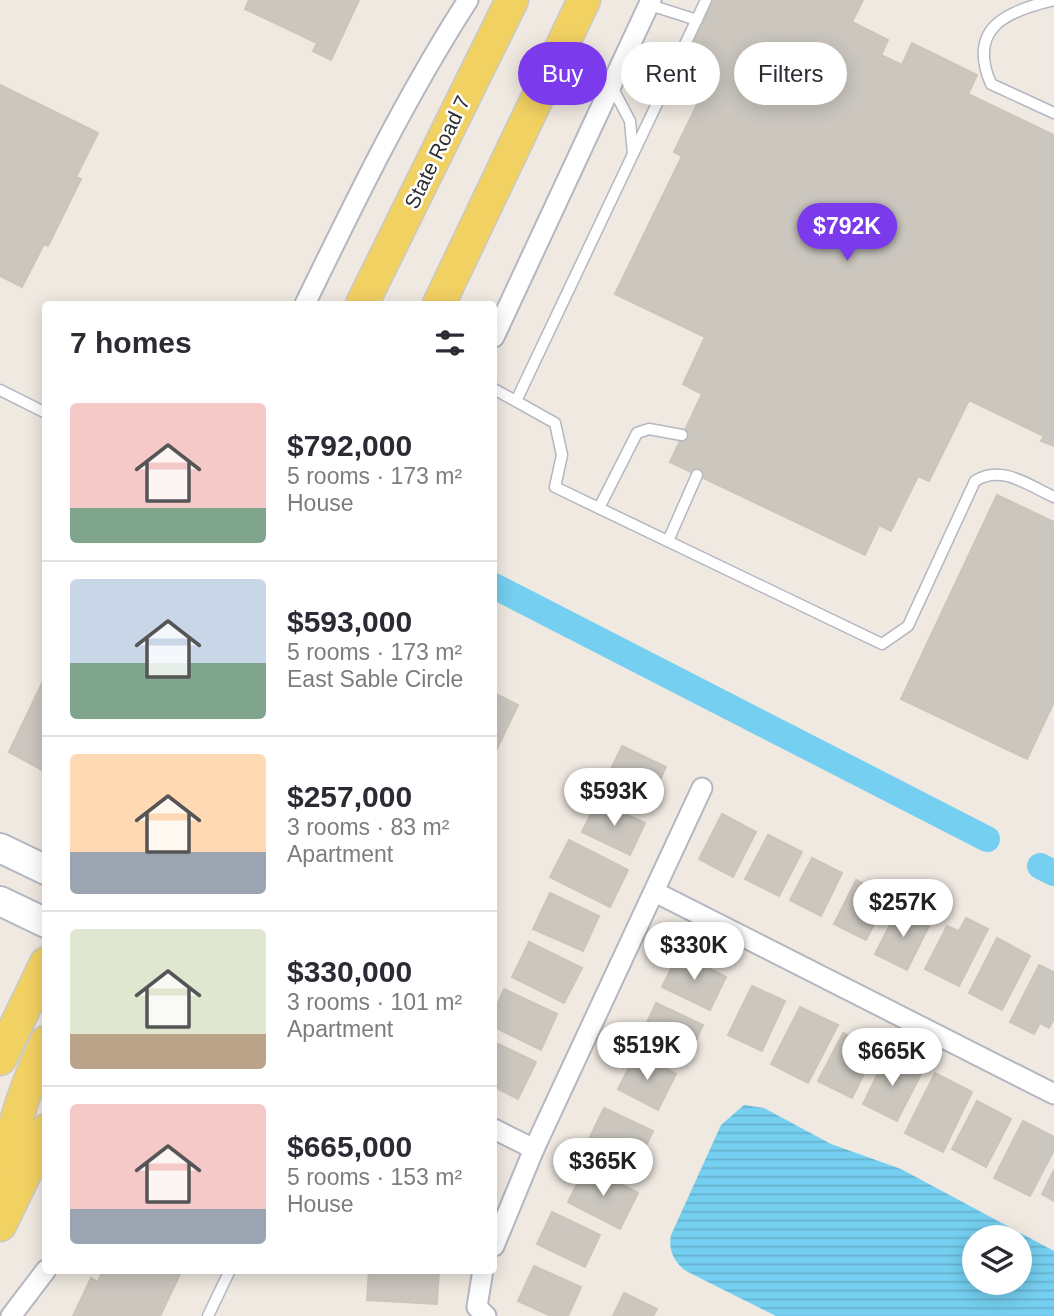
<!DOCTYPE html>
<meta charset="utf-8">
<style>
body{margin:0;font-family:Arial,sans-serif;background:#f2f2f3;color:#2b2b33;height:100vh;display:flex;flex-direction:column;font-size:26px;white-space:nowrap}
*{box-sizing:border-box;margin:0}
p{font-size:23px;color:#7c7c81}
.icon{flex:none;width:38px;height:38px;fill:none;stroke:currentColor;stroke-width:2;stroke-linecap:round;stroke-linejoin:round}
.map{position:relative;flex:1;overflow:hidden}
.drawer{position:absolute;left:42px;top:301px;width:455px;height:973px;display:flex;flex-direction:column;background:#fff;border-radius:7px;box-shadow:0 4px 18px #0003}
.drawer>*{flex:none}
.top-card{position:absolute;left:518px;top:42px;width:430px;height:63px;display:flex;gap:14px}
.fabs{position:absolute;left:962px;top:1225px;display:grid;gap:14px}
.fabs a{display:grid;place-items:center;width:70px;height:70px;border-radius:50%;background:#fff;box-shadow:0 4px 18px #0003;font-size:35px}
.price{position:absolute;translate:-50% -60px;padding:0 16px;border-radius:24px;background:#fff;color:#222;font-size:23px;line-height:46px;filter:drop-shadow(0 2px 4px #0008)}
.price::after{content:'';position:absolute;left:50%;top:42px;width:21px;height:16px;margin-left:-10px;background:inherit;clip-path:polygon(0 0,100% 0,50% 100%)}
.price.current{background:#7c3aed;color:#fff}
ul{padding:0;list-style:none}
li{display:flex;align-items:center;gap:21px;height:175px;padding:0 28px}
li+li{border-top:2px solid #e1e1e2}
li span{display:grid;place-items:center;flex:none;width:196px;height:140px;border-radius:7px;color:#555}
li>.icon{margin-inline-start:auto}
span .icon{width:84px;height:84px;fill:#fffc;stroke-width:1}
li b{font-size:30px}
h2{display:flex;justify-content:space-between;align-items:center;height:84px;padding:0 28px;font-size:30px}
.chip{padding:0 24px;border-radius:32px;background:#fff;box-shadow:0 4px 18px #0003;font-size:24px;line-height:63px}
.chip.current{background:#7c3aed;color:#fff}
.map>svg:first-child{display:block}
</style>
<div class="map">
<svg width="1054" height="1316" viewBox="0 0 1054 1316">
<defs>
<pattern id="water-rules" width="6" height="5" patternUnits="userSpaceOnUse" patternTransform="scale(1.75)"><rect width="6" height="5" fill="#75cff0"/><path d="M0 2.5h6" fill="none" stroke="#66b2ce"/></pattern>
</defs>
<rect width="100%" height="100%" fill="#efe9e1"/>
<path fill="url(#water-rules)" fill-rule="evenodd" d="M 744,1105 L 764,1108 L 831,1144 L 901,1169 L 1054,1251 L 1054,1316 L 776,1316 L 686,1271 C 674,1262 668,1250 671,1235 L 721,1125 ZM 975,1237 L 1020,1237 L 1020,1283 L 975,1283 Z"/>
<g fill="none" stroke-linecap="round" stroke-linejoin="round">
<g stroke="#75cff0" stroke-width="26">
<path d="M 494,586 L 987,839"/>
<path d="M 1040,866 L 1054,873"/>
</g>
</g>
<g fill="#cbc7bf" stroke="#cbc5ba" stroke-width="2">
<path d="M 249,0 L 359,0 L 331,60 L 313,51 L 317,43 L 245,9 Z"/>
<path d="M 714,0 L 863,0 L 852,22 L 888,40 L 881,55 L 902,65 L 912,43 L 977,75 L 968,94 L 1054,135 L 1054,446 L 1041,441 L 1044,436 L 969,400 L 929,481 L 918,476 L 891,531 L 879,525 L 865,555 L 670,462 L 702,394 L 683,384 L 705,337 L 615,294 L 682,156 L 674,152 L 702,94 L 676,81 Z"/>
<path d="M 0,85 L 98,133 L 76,177 L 81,179 L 48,246 L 44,244 L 22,287 L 0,276 Z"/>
<path d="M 997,495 L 1054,522 L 1054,702 L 1027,759 L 901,699 Z"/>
<path d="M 46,675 L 46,772 L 9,752 Z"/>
<path d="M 494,693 L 518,705 L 494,755 Z"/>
<path d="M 622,746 L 666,767 L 649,803 L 605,782 Z"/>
<path d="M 597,801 L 645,823 L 630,855 L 582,832 Z"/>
<path d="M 722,814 L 756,832 L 733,877 L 699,859 Z"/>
<path d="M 768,835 L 802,852 L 779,896 L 745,879 Z"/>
<path d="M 569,840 L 628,870 L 610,907 L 550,877 Z"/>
<path d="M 812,858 L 842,873 L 821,916 L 790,900 Z"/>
<path d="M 856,880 L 888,897 L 866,940 L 834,924 Z"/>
<path d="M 550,893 L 599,916 L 583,951 L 533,929 Z"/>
<path d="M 898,909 L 930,924 L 907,970 L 875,954 Z"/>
<path d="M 966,918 L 988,929 L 959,986 L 925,969 L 947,926 L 959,931 Z"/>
<path d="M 997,938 L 1030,956 L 1002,1010 L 969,993 Z"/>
<path d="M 529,942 L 582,968 L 564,1003 L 512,977 Z"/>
<path d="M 679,953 L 726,977 L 710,1010 L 662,987 Z"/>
<path d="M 1039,965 L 1054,972 L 1054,1019 L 1049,1028 L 1040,1023 L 1034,1034 L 1010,1022 Z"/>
<path d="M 752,986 L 785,1001 L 762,1051 L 728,1035 Z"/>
<path d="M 504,989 L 557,1014 L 541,1050 L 494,1027 L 494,1012 Z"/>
<path d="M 656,1003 L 703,1025 L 687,1060 L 640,1038 Z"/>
<path d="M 800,1007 L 838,1025 L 808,1083 L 771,1064 Z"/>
<path d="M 843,1033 L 876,1050 L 852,1098 L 818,1081 Z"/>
<path d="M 494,1042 L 536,1062 L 518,1099 L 494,1087 Z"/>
<path d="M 636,1054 L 676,1074 L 658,1110 L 618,1089 Z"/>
<path d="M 887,1055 L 922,1072 L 897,1121 L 863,1104 Z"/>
<path d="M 935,1073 L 972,1092 L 943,1152 L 905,1133 Z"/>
<path d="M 977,1101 L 1011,1119 L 986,1167 L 952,1149 Z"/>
<path d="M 604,1108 L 653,1131 L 638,1162 L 589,1139 Z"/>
<path d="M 1023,1121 L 1054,1137 L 1054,1150 L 1030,1196 L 994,1178 Z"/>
<path d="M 586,1166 L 638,1193 L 620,1229 L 568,1202 Z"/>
<path d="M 1054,1170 L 1054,1201 L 1042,1194 Z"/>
<path d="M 552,1212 L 600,1235 L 585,1267 L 537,1244 Z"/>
<path d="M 534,1266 L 581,1287 L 568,1316 L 551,1316 L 518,1301 Z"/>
<path d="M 103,1270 L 182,1270 L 160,1316 L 73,1316 L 91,1278 L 98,1282 Z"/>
<path d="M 369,1270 L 439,1270 L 437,1304 L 367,1300 Z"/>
<path d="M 624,1293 L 657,1309 L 653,1316 L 613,1316 Z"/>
</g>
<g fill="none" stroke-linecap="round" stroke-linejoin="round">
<defs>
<g id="lane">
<path d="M 1054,0 C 1006,11 967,28 991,84 L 1054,113"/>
<path d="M 650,5 L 697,20"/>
<path d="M 612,87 L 630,121 L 633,154"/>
<path d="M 494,389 L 555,423 L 562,455 L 555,487 L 882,644 L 908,626 L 975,481 C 1001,464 1028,485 1054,497"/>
<path d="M 0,390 L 46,413"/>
<path d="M 517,399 L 706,0"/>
<path d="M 599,508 L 637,433 L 649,429 L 682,435"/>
<path d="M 668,541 L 697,475"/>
<path d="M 208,1316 L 230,1270"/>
</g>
<g id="street">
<path d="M 305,304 C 356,199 405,98 468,0"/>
<path d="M 494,337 L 651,0"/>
<path d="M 655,892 L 1054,1094"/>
<path d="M 494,1129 L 534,1149"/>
<path d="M 494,1246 L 534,1149 L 702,788"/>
<path d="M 483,1270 L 477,1307 L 486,1316"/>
<path d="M 11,1316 L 46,1270"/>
</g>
<g id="secondary">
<path d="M 0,848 L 46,870"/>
<path d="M 0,901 L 46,923"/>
</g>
<g id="primary">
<path d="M 362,304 L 512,0"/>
<path d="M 439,304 L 584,0"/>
<path d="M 0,1059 L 46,963"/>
<path d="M 0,1200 C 8,1142 21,1096 46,1042"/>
<path d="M 0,1225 L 46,1130"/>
</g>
</defs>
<use href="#lane" stroke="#b4b7c1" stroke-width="13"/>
<use href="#street" stroke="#b4b7c1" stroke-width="23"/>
<use href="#secondary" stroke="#b4b7c1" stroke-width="32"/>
<use href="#primary" stroke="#c9c9c9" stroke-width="35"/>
<use href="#lane" stroke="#fff" stroke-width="10"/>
<use href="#street" stroke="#fff" stroke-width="19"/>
<use href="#secondary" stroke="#fff" stroke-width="28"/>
<use href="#primary" stroke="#f2d163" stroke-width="32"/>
</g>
<g text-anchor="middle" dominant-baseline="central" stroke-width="5" stroke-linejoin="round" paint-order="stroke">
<g font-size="21" fill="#2e2e2e" stroke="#fff">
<text transform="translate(437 152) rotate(-64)">State Road 7</text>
</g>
</g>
</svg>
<div class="fabs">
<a><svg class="icon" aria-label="layers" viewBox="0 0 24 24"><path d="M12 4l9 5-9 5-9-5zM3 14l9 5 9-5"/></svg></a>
</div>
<b class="price current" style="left:847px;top:263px">$792K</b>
<b class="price" style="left:614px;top:828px">$593K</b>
<b class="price" style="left:903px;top:939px">$257K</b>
<b class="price" style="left:694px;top:982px">$330K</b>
<b class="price" style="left:647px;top:1082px">$519K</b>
<b class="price" style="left:892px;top:1088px">$665K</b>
<b class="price" style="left:603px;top:1198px">$365K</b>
<div class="top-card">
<a class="chip current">Buy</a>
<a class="chip">Rent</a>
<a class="chip">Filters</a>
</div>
<section class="drawer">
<h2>7 homes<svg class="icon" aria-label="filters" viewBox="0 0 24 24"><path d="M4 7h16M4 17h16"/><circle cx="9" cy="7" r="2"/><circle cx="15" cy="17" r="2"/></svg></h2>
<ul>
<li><span style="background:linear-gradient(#f6c9c9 75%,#7fa58c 0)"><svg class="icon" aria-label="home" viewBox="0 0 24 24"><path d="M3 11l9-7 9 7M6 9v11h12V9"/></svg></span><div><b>$792,000</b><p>5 rooms · 173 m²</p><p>House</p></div></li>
<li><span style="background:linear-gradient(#c9d6e8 60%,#7fa58c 0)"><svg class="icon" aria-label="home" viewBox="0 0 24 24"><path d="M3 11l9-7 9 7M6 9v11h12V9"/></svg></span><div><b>$593,000</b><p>5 rooms · 173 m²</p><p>East Sable Circle</p></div></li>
<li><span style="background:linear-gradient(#ffd9b3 70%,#9aa5b1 0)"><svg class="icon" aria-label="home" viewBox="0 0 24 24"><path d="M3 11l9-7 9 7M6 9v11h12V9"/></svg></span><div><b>$257,000</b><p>3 rooms · 83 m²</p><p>Apartment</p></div></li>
<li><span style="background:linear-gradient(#dfe7d0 75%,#b9a48a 0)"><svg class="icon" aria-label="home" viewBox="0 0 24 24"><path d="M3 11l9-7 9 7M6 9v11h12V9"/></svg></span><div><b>$330,000</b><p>3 rooms · 101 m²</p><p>Apartment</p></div></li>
<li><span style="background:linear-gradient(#f6c9c9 75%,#9aa5b1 0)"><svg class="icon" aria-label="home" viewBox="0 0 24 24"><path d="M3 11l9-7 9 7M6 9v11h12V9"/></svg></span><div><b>$665,000</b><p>5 rooms · 153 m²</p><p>House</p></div></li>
</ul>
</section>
</div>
